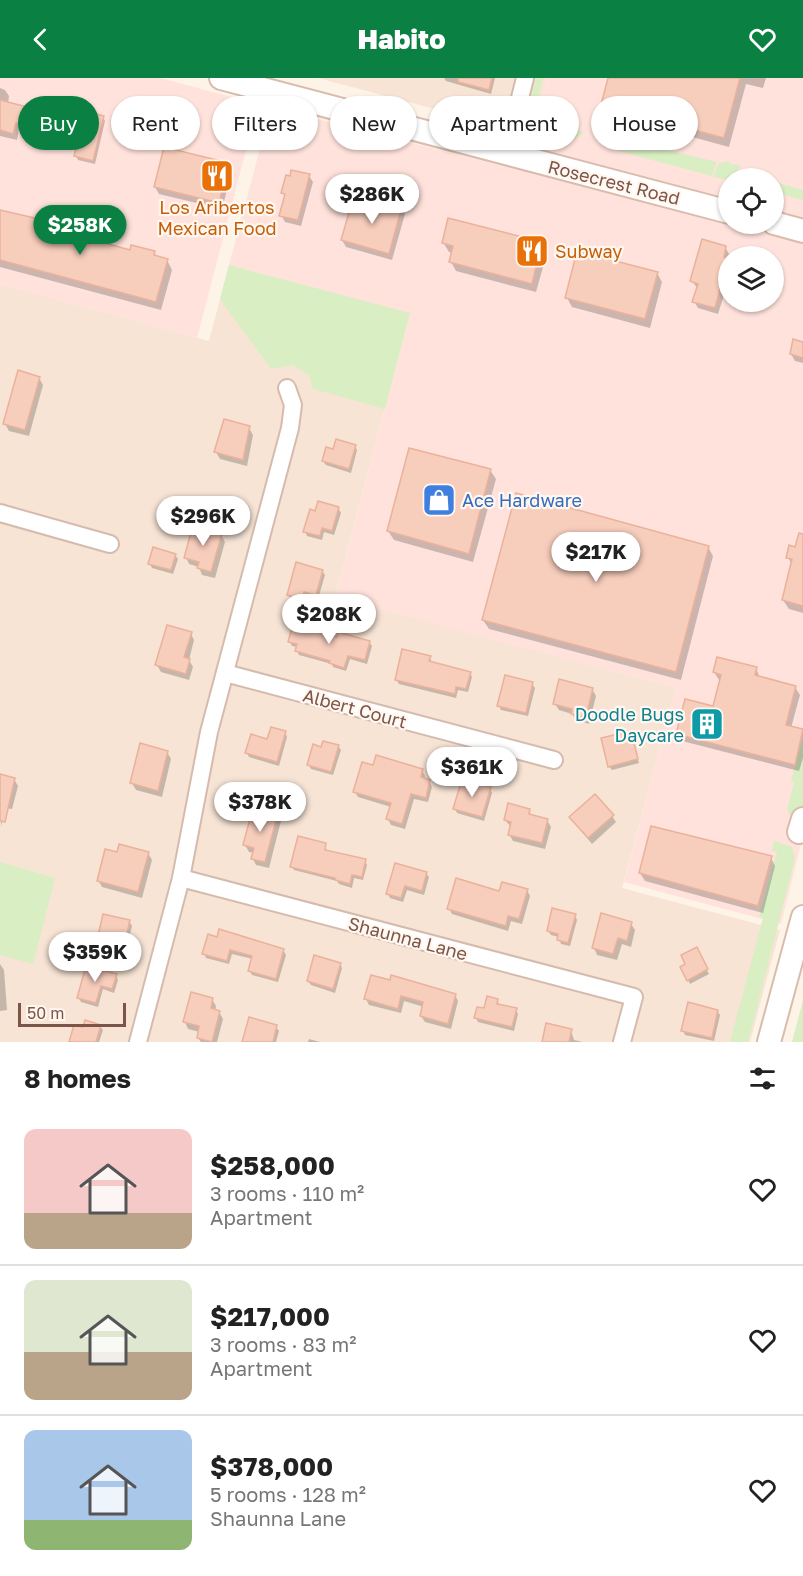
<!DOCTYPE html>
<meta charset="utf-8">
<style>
body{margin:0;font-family:"Golos Text",sans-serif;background:#f6f6f6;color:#222;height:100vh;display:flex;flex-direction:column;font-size:22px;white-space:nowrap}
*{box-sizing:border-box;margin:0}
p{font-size:20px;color:#767676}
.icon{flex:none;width:33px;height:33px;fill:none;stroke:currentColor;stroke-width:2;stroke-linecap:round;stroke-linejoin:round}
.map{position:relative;height:964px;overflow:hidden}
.side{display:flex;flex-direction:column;background:#fff;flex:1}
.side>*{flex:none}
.top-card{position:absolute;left:18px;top:18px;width:768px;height:54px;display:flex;gap:12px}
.fabs{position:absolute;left:718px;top:90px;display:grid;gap:12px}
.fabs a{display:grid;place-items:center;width:66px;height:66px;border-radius:50%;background:#fff;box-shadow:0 2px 4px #0004;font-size:30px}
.scale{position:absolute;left:18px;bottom:15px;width:108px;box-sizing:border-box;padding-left:6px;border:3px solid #7c5548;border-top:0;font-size:16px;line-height:21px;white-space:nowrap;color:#7c5548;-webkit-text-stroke:4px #fff7f0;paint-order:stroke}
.price{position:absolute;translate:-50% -51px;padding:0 14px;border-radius:21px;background:#fff;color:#222;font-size:20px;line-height:39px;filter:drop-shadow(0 2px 3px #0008)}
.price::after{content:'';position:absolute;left:50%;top:36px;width:18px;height:14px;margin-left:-9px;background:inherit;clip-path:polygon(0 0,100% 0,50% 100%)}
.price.selected{background:#0b8043;color:#fff}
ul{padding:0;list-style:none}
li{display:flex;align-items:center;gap:18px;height:150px;padding:0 24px}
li+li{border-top:2px solid #e0e0e0}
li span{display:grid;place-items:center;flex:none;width:168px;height:120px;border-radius:12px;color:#555}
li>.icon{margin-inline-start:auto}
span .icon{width:72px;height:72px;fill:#fffc;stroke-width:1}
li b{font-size:26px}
h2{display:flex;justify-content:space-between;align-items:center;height:72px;padding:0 24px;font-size:26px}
.pill{padding:0 21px;border-radius:27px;background:#fff;box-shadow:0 2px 4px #0004;font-size:21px;line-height:54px}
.pill.selected{background:#0b8043;color:#fff}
header{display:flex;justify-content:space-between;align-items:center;height:78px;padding:0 24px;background:#0b8043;color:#fff;font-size:27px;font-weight:800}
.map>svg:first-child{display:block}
</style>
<header><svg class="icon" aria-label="back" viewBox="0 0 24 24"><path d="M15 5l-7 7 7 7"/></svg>Habito<svg class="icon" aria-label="heart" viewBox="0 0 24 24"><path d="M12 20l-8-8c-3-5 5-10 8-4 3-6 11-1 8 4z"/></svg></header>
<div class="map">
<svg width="803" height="964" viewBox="0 0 803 964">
<rect width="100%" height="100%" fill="#fef3e7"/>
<g fill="#f7e4d5">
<path d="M 318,0 L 547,0 L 533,57 Z"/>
<path d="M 229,187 L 410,235 L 335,519 L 676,610 L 622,810 L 780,852 L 750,964 L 0,964 L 0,206 L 209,263 Z"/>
</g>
<g fill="#ffe2db" fill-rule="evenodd">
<path d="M 0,0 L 160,0 L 258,26 L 197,260 L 0,206 Z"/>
<path d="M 547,0 L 803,0 L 803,758 L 781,846 L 624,804 L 676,610 L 335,520 L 410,236 L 229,187 L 271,29 L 522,93 ZM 729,100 L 774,100 L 774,146 L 729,146 ZM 729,178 L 774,178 L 774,224 L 729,224 Z"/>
</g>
<g fill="#d9eec3">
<path d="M 536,0 L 543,0 L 533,40 L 584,54 L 575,61 L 524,47 Z"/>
<path d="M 609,58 L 717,84 L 712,98 L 618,73 L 608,65 Z"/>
<path d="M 731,83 L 729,86 L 740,87 L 737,96 L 733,100 L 729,100 L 729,102 L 713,99 L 719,85 Z"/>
<path d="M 774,104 L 803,112 L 803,122 L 774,114 Z"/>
<path d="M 229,187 L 410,235 L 385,331 L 313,311 L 309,297 L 292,287 L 271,291 L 220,221 Z"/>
<path d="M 803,660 L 803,734 L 799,740 L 791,739 L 787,732 L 794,704 L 791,703 Z"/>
<path d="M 774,763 L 792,769 L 795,781 L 748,964 L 730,964 L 763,840 L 759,839 L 777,774 L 772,773 Z"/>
<path d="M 0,784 L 55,800 L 33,886 L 0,877 Z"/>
<path d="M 803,922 L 803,964 L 792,964 Z"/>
</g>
<g fill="#0003">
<path d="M 444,0 L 495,0 L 491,16 L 446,3 Z"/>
<path d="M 610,0 L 766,0 L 763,10 L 746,6 L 729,69 L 608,36 L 602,27 Z"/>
<path d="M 0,10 L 5,12 L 9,18 L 8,25 L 38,33 L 41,40 L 37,56 L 19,51 L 17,62 L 0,58 Z"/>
<path d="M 103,39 L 105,43 L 95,86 L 78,82 L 76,78 Z"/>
<path d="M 228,86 L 232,93 L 222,131 L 159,116 L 155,109 Z"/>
<path d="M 309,98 L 313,104 L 301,148 L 285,144 L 281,137 L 286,119 L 283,115 Z"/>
<path d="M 401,129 L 405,136 L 392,182 L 346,169 L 342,162 L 378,130 Z"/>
<path d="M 0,134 L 94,158 L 98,165 L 131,174 L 154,175 L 157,180 L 167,182 L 172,192 L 161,232 L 0,189 Z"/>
<path d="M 443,164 L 542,166 L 547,175 L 536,214 L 456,193 L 451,184 L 453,175 L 449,174 Z"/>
<path d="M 725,169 L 729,176 L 729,211 L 727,218 L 724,217 L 718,236 L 698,230 L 694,223 L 698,211 L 692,203 Z"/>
<path d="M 657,195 L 662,204 L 650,250 L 572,229 L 567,220 Z"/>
<path d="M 803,265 L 803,285 L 795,283 L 791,276 Z"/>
<path d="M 39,300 L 43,307 L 29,358 L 9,353 L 5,346 Z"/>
<path d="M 249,350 L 253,357 L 247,388 L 220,381 L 216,374 Z"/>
<path d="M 355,368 L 357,372 L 351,395 L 326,387 L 323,383 L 334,373 Z"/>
<path d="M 490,392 L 496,401 L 473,484 L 394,462 L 388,453 Z"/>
<path d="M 338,430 L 341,435 L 334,457 L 324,454 L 322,462 L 307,458 L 305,453 L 316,435 Z"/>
<path d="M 221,457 L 225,464 L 215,500 L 202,497 L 199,489 L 189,486 L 186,479 Z"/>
<path d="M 708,469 L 713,478 L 681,602 L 489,551 L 483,542 Z"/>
<path d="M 803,472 L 803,535 L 789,531 L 783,522 L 792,487 L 788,479 Z"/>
<path d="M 175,477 L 178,481 L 173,496 L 152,490 L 150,486 Z"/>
<path d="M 322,493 L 325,497 L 318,521 L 306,517 L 304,525 L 291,521 L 288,517 Z"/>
<path d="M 191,556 L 194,562 L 189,582 L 193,589 L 189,602 L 161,594 L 157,587 Z"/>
<path d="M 338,561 L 369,564 L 372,568 L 367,586 L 350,581 L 346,593 L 333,589 L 332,586 L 299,577 L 297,573 L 298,569 L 292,568 L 290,564 Z"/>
<path d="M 430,580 L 432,585 L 470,595 L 472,599 L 468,614 L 458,612 L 456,620 L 399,606 L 396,601 Z"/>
<path d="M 756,590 L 760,600 L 795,609 L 800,617 L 791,650 L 803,653 L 803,680 L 799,693 L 682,663 L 677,656 L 714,630 L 721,603 L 719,602 L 714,594 Z"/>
<path d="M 532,606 L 535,610 L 528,638 L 501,632 L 499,628 Z"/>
<path d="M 592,611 L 596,618 L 589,646 L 576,642 L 572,636 L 559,632 L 555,626 Z"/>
<path d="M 285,654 L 287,659 L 279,688 L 249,679 L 247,675 Z"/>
<path d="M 630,655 L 639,685 L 612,692 L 609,688 Z"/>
<path d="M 338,668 L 341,672 L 333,697 L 311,691 L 309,687 Z"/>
<path d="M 167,674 L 171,681 L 162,719 L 136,712 L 132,705 Z"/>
<path d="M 374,689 L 422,692 L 425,698 L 424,702 L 429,703 L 432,709 L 428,724 L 414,721 L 405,751 L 391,747 L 388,741 L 391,729 L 358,719 L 355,714 Z"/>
<path d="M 0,698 L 14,701 L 18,708 L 12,731 L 5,730 L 1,749 Z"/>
<path d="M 490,711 L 492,715 L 484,743 L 457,735 L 455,731 Z"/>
<path d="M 529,732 L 532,739 L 547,742 L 551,749 L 545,771 L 513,763 L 509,756 L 511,749 L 505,742 Z"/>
<path d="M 277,736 L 281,743 L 269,790 L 256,787 L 253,781 L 254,775 L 249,774 L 245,767 Z"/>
<path d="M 612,738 L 616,744 L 592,766 L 571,740 Z"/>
<path d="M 325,767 L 327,774 L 365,783 L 367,787 L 363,802 L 354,800 L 352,810 L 339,806 L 337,803 L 294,792 L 291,788 Z"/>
<path d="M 148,775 L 152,782 L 142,820 L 102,809 L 98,802 Z"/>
<path d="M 771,780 L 775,788 L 763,835 L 645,803 L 640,795 Z"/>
<path d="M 426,795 L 429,799 L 424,817 L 407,812 L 403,824 L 390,820 L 388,816 Z"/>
<path d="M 527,812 L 530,818 L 522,846 L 511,843 L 508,853 L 452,836 L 449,830 L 500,815 Z"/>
<path d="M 575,837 L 577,842 L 570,868 L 561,866 L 559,859 L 551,857 L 548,852 Z"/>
<path d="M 129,843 L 132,848 L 126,872 L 101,866 L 99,862 Z"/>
<path d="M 631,846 L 635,852 L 631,869 L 622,866 L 617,882 L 597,877 L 594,870 Z"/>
<path d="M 209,858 L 283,872 L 286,877 L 278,904 L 252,897 L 250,893 L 253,881 L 232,876 L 229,886 L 206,880 L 204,875 Z"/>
<path d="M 696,871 L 709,896 L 690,906 L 682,890 L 687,887 Z"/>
<path d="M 0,886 L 4,892 L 7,932 L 0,933 Z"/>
<path d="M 340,886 L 342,890 L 335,915 L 311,907 L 308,903 Z"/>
<path d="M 116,897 L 118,902 L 114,915 L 103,911 L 98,929 L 81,924 L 79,920 Z"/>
<path d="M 372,899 L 455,917 L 458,923 L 451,951 L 425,944 L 421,938 L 424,929 L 404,923 L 401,935 L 369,927 L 366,921 Z"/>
<path d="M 212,921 L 216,928 L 215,933 L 219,934 L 223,941 L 217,964 L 201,964 L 198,960 L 200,954 L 188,951 L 185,944 Z"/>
<path d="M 497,922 L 500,928 L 516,932 L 518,936 L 514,953 L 478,944 L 476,940 Z"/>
<path d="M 717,933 L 720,937 L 714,963 L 685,957 L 683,952 Z"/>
<path d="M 250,941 L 276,949 L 279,953 L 276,964 L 244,964 Z"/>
<path d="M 547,947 L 571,953 L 574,962 L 583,964 L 543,964 Z"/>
<path d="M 100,948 L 103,952 L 99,964 L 70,964 L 75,949 L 84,951 Z"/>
<path d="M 309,961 L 320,964 L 308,964 Z"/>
</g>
<g fill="#f7cdbc" stroke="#ebb19a" stroke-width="1.5">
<path d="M 458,0 L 492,0 L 489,12 L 458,4 Z"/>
<path d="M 608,0 L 740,0 L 724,60 L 601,27 Z"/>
<path d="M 0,22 L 39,32 L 34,50 L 16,45 L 13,56 L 0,52 Z"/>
<path d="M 85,33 L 104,38 L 93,83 L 74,78 Z"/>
<path d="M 164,69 L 229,85 L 219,125 L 154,109 Z"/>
<path d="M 291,92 L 310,96 L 298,142 L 279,138 L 285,116 L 281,115 L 286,97 L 290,98 Z"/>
<path d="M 353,121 L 377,128 L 379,121 L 402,128 L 389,176 L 341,162 Z"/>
<path d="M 0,132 L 74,149 L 73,151 L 95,157 L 94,162 L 130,172 L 131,167 L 155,173 L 154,177 L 168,181 L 156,224 L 0,182 Z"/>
<path d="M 448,140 L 542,164 L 532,206 L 449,184 L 453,168 L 442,165 Z"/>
<path d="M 702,161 L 726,168 L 724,179 L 729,181 L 729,192 L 723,212 L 720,211 L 715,230 L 692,224 L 698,206 L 690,203 Z"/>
<path d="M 577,173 L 658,194 L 645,241 L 565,220 Z"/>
<path d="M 793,261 L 803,264 L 803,280 L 790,276 Z"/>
<path d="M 18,292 L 40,299 L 25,352 L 3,346 Z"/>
<path d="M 224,341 L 250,348 L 243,382 L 214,374 Z"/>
<path d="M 336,361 L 356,367 L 349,391 L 322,383 L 326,369 L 333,371 Z"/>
<path d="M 409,370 L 491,391 L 469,476 L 387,453 Z"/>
<path d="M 516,415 L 709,468 L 676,594 L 482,542 Z"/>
<path d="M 318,423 L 339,429 L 332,453 L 322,450 L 320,458 L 303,454 L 310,431 L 315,433 Z"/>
<path d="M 193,447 L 222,456 L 211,494 L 197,490 L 199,484 L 184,480 Z"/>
<path d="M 799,455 L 803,456 L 803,528 L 782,522 L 792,481 L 786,480 L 789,467 L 795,469 Z"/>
<path d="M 153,469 L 176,476 L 171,492 L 148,486 Z"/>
<path d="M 296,484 L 323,492 L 316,517 L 304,514 L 302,522 L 287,517 Z"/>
<path d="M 293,546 L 337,559 L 338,554 L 370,563 L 365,582 L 348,578 L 344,590 L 329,585 L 330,583 L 295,573 L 297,566 L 288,564 Z"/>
<path d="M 167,547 L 192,554 L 184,579 L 190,581 L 186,596 L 155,587 Z"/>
<path d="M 402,571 L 431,578 L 429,583 L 471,594 L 466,611 L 456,609 L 455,616 L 395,602 Z"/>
<path d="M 717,579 L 757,589 L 755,597 L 796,608 L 786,647 L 803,651 L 795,687 L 676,656 L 685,621 L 713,628 L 721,597 L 713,594 Z"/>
<path d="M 505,597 L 533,604 L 526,635 L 497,628 Z"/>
<path d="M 559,601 L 593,610 L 586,639 L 571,636 L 572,631 L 553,626 Z"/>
<path d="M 271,649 L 286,653 L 277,684 L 245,675 L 251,656 L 267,661 Z"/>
<path d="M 631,653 L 638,681 L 608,689 L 601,660 Z"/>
<path d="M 323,663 L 339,667 L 331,694 L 307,687 L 313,666 L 321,669 Z"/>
<path d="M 140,665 L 168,673 L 158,713 L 130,705 Z"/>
<path d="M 376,677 L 423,691 L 421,699 L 430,702 L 426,720 L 411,716 L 402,746 L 386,741 L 391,725 L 353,714 L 362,684 L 373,687 Z"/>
<path d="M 0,696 L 15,700 L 5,744 L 0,743 Z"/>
<path d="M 462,701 L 491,709 L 482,739 L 453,731 Z"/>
<path d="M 595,716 L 614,737 L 588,760 L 569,739 Z"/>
<path d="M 508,725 L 530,731 L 529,736 L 548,741 L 542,765 L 508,757 L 511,744 L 504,742 Z"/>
<path d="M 253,729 L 278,735 L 265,784 L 251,781 L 254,770 L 243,767 Z"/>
<path d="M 651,748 L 772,778 L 758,828 L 639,795 Z"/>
<path d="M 298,758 L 326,765 L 325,772 L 366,781 L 362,799 L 352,797 L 350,806 L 335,802 L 335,800 L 290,789 Z"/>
<path d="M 119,766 L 149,774 L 138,814 L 97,803 L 105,771 L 117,774 Z"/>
<path d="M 395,785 L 427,794 L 422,813 L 405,808 L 401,820 L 386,816 Z"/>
<path d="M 456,800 L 499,813 L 502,804 L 528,811 L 519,841 L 508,838 L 506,848 L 447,831 Z"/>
<path d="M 552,830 L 576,836 L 568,865 L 557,862 L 558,856 L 547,853 Z"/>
<path d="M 601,835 L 632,844 L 627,863 L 618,860 L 613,876 L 592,870 Z"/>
<path d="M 103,836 L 130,842 L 124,868 L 97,862 Z"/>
<path d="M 219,851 L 284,871 L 276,901 L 248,893 L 252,878 L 230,872 L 227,883 L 202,876 L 208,856 L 217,859 Z"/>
<path d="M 697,869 L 708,891 L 687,903 L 680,889 L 685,886 L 681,877 Z"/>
<path d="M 314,877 L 341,885 L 333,911 L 307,903 Z"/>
<path d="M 86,888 L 117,896 L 112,911 L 101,908 L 96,925 L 77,920 Z"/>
<path d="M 371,897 L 390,902 L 391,897 L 456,916 L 448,946 L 420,938 L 423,924 L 401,918 L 398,931 L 364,921 Z"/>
<path d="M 191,914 L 213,920 L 211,930 L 220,933 L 212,964 L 197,960 L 199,948 L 183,944 Z"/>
<path d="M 487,918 L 498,921 L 497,926 L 517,930 L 512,949 L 474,940 L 477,929 L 484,930 Z"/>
<path d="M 688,924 L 718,932 L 712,960 L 681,953 Z"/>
<path d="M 249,939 L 277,947 L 273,964 L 242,964 Z"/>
<path d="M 85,942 L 101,947 L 96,964 L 69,964 L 74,947 L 83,949 Z"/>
<path d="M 546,945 L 572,951 L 569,964 L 542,964 Z"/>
</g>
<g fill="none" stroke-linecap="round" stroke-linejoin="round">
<defs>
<g id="minor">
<path d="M 506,76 L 525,0"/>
<path d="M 0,435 L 110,466"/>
<path d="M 225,595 L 554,682"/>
<path d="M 181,800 L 634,919 L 622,964"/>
<path d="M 138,964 L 181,800 L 209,654 L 290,350 L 293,327 L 287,310"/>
</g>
<g id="secondary">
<path d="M 221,0 L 729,134"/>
<path d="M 774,145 L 803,153"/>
<path d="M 799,754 L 803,741"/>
<path d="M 769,964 L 803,839"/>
</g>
</defs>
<use href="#minor" stroke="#d5bbae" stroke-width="20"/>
<use href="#secondary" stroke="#dabcad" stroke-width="26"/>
<use href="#minor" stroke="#fff" stroke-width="16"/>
<use href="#secondary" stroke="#fff" stroke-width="22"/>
</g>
<defs>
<symbol id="restaurant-square" viewBox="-11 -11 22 22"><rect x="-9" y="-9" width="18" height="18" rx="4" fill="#e8710a" stroke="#fff7f0"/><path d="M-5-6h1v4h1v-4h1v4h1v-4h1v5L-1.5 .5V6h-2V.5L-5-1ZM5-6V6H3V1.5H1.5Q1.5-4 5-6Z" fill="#fff"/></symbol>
<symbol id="shop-square" viewBox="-11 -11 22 22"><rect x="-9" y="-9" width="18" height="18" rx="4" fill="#3f7fe0" stroke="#fff7f0"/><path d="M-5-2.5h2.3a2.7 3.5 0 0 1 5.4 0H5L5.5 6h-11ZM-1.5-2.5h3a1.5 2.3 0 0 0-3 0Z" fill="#fff"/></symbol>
<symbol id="building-square" viewBox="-11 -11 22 22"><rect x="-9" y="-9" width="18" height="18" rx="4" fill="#0f9aa8" stroke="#fff7f0"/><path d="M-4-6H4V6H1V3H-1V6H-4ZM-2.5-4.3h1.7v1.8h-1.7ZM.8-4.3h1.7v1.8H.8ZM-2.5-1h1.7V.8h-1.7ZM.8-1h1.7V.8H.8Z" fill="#fff"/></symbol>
</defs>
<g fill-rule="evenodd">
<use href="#restaurant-square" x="198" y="79" width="38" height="38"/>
<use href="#restaurant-square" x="513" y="154" width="38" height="38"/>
<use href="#shop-square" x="420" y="403" width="38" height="38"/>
<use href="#building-square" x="688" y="627" width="38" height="38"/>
</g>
<g text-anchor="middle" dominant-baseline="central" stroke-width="4.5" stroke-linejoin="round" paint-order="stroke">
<g font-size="18" fill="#7c5548" stroke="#fff7f0">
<text transform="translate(614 104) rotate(14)">Rosecrest Road</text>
<text transform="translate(355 630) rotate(15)">Albert Court</text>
<text transform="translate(408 860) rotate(15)">Shaunna Lane</text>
</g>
<g font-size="18" fill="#c56008" stroke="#fff7f0">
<text x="217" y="129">Los Aribertos<tspan x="217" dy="21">Mexican Food</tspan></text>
<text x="555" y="173" text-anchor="start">Subway</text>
</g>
<g font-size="18" fill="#366cbe" stroke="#fff7f0" text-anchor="start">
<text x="462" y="422">Ace Hardware</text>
</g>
<g font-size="18" fill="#0d838f" stroke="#fff7f0" text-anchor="end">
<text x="684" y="636">Doodle Bugs<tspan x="684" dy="21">Daycare</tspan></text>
</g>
</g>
</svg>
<div class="fabs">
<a><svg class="icon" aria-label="locate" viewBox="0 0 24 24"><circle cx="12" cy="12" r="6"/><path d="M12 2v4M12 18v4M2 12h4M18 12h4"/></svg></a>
<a><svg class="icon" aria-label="layers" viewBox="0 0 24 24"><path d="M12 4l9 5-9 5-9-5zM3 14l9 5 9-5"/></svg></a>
</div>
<div class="scale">50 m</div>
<b class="price" style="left:372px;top:147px">$286K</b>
<b class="price selected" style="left:80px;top:178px">$258K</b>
<b class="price" style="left:203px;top:469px">$296K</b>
<b class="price" style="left:596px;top:505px">$217K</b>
<b class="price" style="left:329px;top:567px">$208K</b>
<b class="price" style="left:472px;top:720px">$361K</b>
<b class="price" style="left:260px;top:755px">$378K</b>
<b class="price" style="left:95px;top:905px">$359K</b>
<div class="top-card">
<a class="pill selected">Buy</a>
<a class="pill">Rent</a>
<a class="pill">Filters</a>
<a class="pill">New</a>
<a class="pill">Apartment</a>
<a class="pill">House</a>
</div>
</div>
<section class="side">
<h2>8 homes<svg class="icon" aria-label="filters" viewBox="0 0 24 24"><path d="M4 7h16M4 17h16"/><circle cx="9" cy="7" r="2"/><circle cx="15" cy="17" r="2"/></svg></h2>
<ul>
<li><span style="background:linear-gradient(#f6c9c9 70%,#b9a48a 0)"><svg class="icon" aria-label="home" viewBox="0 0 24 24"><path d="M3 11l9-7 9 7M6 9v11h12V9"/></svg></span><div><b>$258,000</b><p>3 rooms · 110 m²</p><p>Apartment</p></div><svg class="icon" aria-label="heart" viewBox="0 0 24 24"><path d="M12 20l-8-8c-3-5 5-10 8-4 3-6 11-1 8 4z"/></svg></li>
<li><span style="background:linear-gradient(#dfe7d0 60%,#b9a48a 0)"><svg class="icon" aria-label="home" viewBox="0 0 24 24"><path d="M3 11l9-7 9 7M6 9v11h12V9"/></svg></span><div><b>$217,000</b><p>3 rooms · 83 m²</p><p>Apartment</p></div><svg class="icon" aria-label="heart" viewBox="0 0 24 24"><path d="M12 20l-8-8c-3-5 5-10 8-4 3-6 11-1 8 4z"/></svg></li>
<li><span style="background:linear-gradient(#a9c7e8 75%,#8fb573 0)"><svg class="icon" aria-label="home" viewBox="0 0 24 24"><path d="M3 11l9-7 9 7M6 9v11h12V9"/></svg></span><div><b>$378,000</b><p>5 rooms · 128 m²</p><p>Shaunna Lane</p></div><svg class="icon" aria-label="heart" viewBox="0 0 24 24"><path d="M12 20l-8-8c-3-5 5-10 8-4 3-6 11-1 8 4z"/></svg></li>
</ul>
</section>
